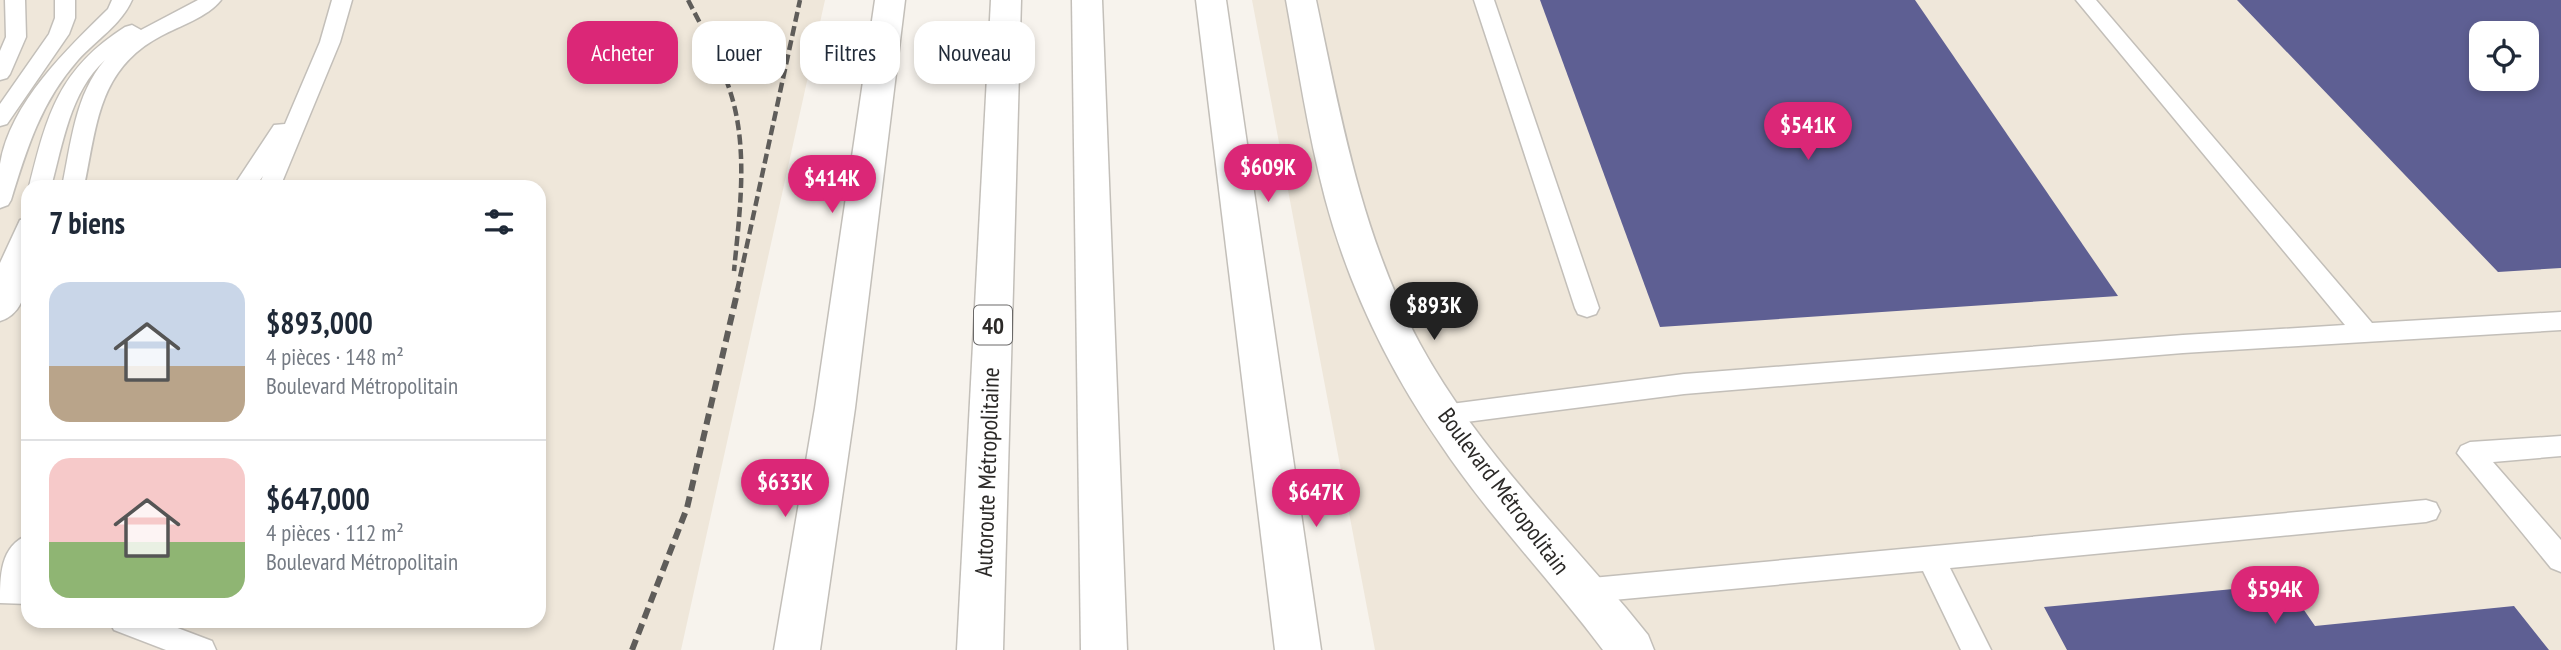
<!DOCTYPE html>
<html lang="fr">
<meta charset="utf-8">
<style>
body{margin:0;font-family:"PT Sans Narrow",sans-serif;background:#f6f6f7;color:#1f2937;height:100vh;display:flex;flex-direction:column;font-size:26px;white-space:nowrap}
*{box-sizing:border-box;margin:0}
p{font-size:23px;color:#747a83}
.icon{flex:none;width:38px;height:38px;fill:none;stroke:currentColor;stroke-width:2;stroke-linecap:round;stroke-linejoin:round}
.map{position:relative;flex:1;overflow:hidden}
.side{position:absolute;left:21px;top:180px;width:525px;height:448px;display:flex;flex-direction:column;background:#fff;border-radius:21px;box-shadow:0 4px 10px #0003}
.side>*{flex:none}
.hud{position:absolute;left:567px;top:21px;width:665px;height:63px;display:flex;gap:14px}
.buttons{position:absolute;left:2469px;top:21px;display:grid;gap:14px}
.buttons a{display:grid;place-items:center;width:70px;height:70px;border-radius:14px;background:#fff;box-shadow:0 4px 10px #0003;font-size:35px}
.price{position:absolute;translate:-50% -60px;padding:0 16px;border-radius:24px;background:#db2777;color:#fff;font-size:23px;line-height:46px;filter:drop-shadow(0 2px 4px #0008)}
.price::after{content:'';position:absolute;left:50%;top:42px;width:21px;height:16px;margin-left:-10px;background:inherit;clip-path:polygon(0 0,100% 0,50% 100%)}
.price.selected{background:#222;color:#fff}
ul{padding:0;list-style:none}
li{display:flex;align-items:center;gap:21px;height:175px;padding:0 28px}
li+li{border-top:2px solid #e0e1e3}
li span{display:grid;place-items:center;flex:none;width:196px;height:140px;border-radius:21px;color:#555}
li>.icon{margin-inline-start:auto}
span .icon{width:84px;height:84px;fill:#fffc;stroke-width:1}
li b{font-size:30px}
h2{display:flex;justify-content:space-between;align-items:center;height:84px;padding:0 28px;font-size:30px}
.chip{padding:0 24px;border-radius:21px;background:#fff;box-shadow:0 4px 10px #0003;font-size:24px;line-height:63px}
.chip.selected{background:#db2777;color:#fff}
.map>svg:first-child{display:block}
</style>
<div class="map">
<svg width="2561" height="650" viewBox="0 0 2561 650">
<rect width="100%" height="100%" fill="#f7f3ed"/>
<g fill="#efe7da" fill-rule="evenodd">
<path d="M 0,0 L 825,0 L 681,650 L 0,650 ZM 28,187 L 539,187 L 539,621 L 28,621 Z"/>
<path d="M 1252,0 L 2561,0 L 2561,650 L 1375,650 ZM 2482,33 L 2527,33 L 2527,79 L 2482,79 Z"/>
</g>
<g fill="#5e5f93" fill-rule="evenodd">
<path d="M 1540,0 L 1915,0 L 2118,296 L 1660,327 Z"/>
<path d="M 2237,0 L 2561,0 L 2561,268 L 2498,272 ZM 2482,33 L 2527,33 L 2527,79 L 2482,79 Z"/>
<path d="M 2286,584 L 2315,626 L 2514,606 L 2549,650 L 2067,650 L 2044,607 Z"/>
</g>
<g fill="none" stroke-linecap="round" stroke-linejoin="round">
<defs>
<g id="lane">
<path d="M 5,0 L 25,0 L 26,37 L 10,74 L 7,78 L 0,80 L 0,51 L 6,37 Z"/>
<path d="M 55,0 L 75,0 L 75,18 L 69,34 L 7,124 L 0,126 L 0,104 L 49,34 L 55,18 Z"/>
<path d="M 112,0 L 132,0 C 121,25 96,40 78,60 C 41,102 27,148 11,200 L 8,205 L 0,208 C 0,193 0,177 0,164 C 10,103 67,49 108,9 Z"/>
<path d="M 198,0 L 221,0 C 208,17 179,26 161,36 C 98,69 97,125 84,187 L 62,187 C 71,144 75,94 105,60 C 70,92 63,143 51,187 L 29,187 C 47,114 59,69 125,27 L 132,25 L 141,30 Z"/>
<path d="M 332,0 L 352,0 L 340,42 L 280,187 L 258,187 L 263,176 L 255,187 L 233,187 L 274,125 L 285,124 L 320,42 Z"/>
<path d="M 1474,0 L 1494,0 L 1599,308 L 1596,314 L 1587,317 L 1578,314 L 1575,308 Z"/>
<path d="M 2076,0 L 2096,0 L 2372,323 L 2561,312 L 2561,330 L 2183,353 L 1684,394 L 1443,425 L 1434,422 L 1430,415 L 1434,408 L 1443,405 L 1684,374 L 2183,335 L 2345,325 Z"/>
<path d="M 28,218 L 28,253 L 22,266 L 28,265 C 28,286 24,314 0,321 L 0,263 L 20,220 Z"/>
<path d="M 2561,436 L 2561,456 L 2493,462 L 2561,540 L 2561,572 L 2551,568 L 2457,453 L 2461,446 L 2470,442 Z"/>
<path d="M 2426,500 L 2436,503 L 2440,511 L 2436,519 L 2426,522 L 1950,568 L 1991,650 L 1961,650 L 1923,571 L 1581,603 L 1571,600 L 1567,591 L 1571,582 L 1581,579 Z"/>
<path d="M 28,535 L 28,569 L 21,579 L 28,580 L 28,604 L 0,603 C 0,576 0,546 28,535 Z"/>
<path d="M 109,621 L 159,621 L 212,641 L 216,650 L 166,650 L 114,630 Z"/>
</g>
<path id="street" d="M 1286,0 L 1316,0 C 1341,119 1362,237 1420,344 C 1474,443 1554,523 1626,608 L 1648,635 L 1654,650 L 1603,650 C 1550,579 1488,516 1439,442 C 1388,368 1348,285 1325,198 C 1308,133 1298,66 1286,0 Z"/>
<g id="secondary">
<path d="M 875,0 L 905,0 L 855,408 L 820,650 L 774,650 L 815,408 Z"/>
<path d="M 1196,0 L 1226,0 L 1321,650 L 1275,650 Z"/>
</g>
<g id="highway">
<path d="M 991,0 L 1021,0 L 1003,650 L 957,650 Z"/>
<path d="M 1072,0 L 1102,0 L 1127,650 L 1081,650 Z"/>
</g>
</defs>
<use href="#lane" stroke="#c3bfb9" stroke-width="3"/>
<use href="#street" stroke="#c3bfb9" stroke-width="3"/>
<use href="#secondary" stroke="#c3bfb9" stroke-width="3"/>
<use href="#highway" stroke="#c3bfb9" stroke-width="3"/>
<use href="#lane" fill="#fff" fill-rule="evenodd"/>
<use href="#street" fill="#fff" fill-rule="evenodd"/>
<use href="#secondary" fill="#fff" fill-rule="evenodd"/>
<use href="#highway" fill="#fff" fill-rule="evenodd"/>
<g stroke="#5f5d5a" stroke-width="4.5" stroke-dasharray="10 4.5" stroke-linecap="butt">
<path d="M 688,0 C 706,35 726,70 735,109 C 747,162 739,218 734,271"/>
<path d="M 737,291 L 800,0"/>
</g>
<path stroke="#5f5d5a" stroke-width="6" stroke-dasharray="11 6" stroke-linecap="butt" d="M 632,650 L 687,508 L 738,289"/>
</g>
<g text-anchor="middle" dominant-baseline="central" stroke-width="7" stroke-linejoin="round" paint-order="stroke">
<rect fill="#fff" stroke="#6b6968" stroke-width="2" x="974" y="305.5" width="38" height="39" rx="5"/>
<g font-size="23" font-weight="bold" fill="#2b2927">
<text x="993" y="325">40</text>
</g>
<g font-size="24" fill="#2b2927" stroke="#fff">
<text transform="translate(987 472) rotate(-88)">Autoroute Métropolitaine</text>
<text transform="translate(1504 491) rotate(53)">Boulevard Métropolitain</text>
</g>
</g>
</svg>
<div class="buttons">
<a><svg class="icon" aria-label="locate" viewBox="0 0 24 24"><circle cx="12" cy="12" r="6"/><path d="M12 2v4M12 18v4M2 12h4M18 12h4"/></svg></a>
</div>
<b class="price" style="left:1808px;top:162px">$541K</b>
<b class="price" style="left:1268px;top:204px">$609K</b>
<b class="price" style="left:832px;top:215px">$414K</b>
<b class="price selected" style="left:1434px;top:342px">$893K</b>
<b class="price" style="left:785px;top:519px">$633K</b>
<b class="price" style="left:1316px;top:529px">$647K</b>
<b class="price" style="left:2275px;top:626px">$594K</b>
<div class="hud">
<a class="chip selected">Acheter</a>
<a class="chip">Louer</a>
<a class="chip">Filtres</a>
<a class="chip">Nouveau</a>
</div>
<section class="side">
<h2>7 biens<svg class="icon" aria-label="filters" viewBox="0 0 24 24"><path d="M4 7h16M4 17h16"/><circle cx="9" cy="7" r="2"/><circle cx="15" cy="17" r="2"/></svg></h2>
<ul>
<li><span style="background:linear-gradient(#c9d6e8 60%,#b9a48a 0)"><svg class="icon" aria-label="home" viewBox="0 0 24 24"><path d="M3 11l9-7 9 7M6 9v11h12V9"/></svg></span><div><b>$893,000</b><p>4 pièces · 148 m²</p><p>Boulevard Métropolitain</p></div></li>
<li><span style="background:linear-gradient(#f6c9c9 60%,#8fb573 0)"><svg class="icon" aria-label="home" viewBox="0 0 24 24"><path d="M3 11l9-7 9 7M6 9v11h12V9"/></svg></span><div><b>$647,000</b><p>4 pièces · 112 m²</p><p>Boulevard Métropolitain</p></div></li>
</ul>
</section>
</div>
